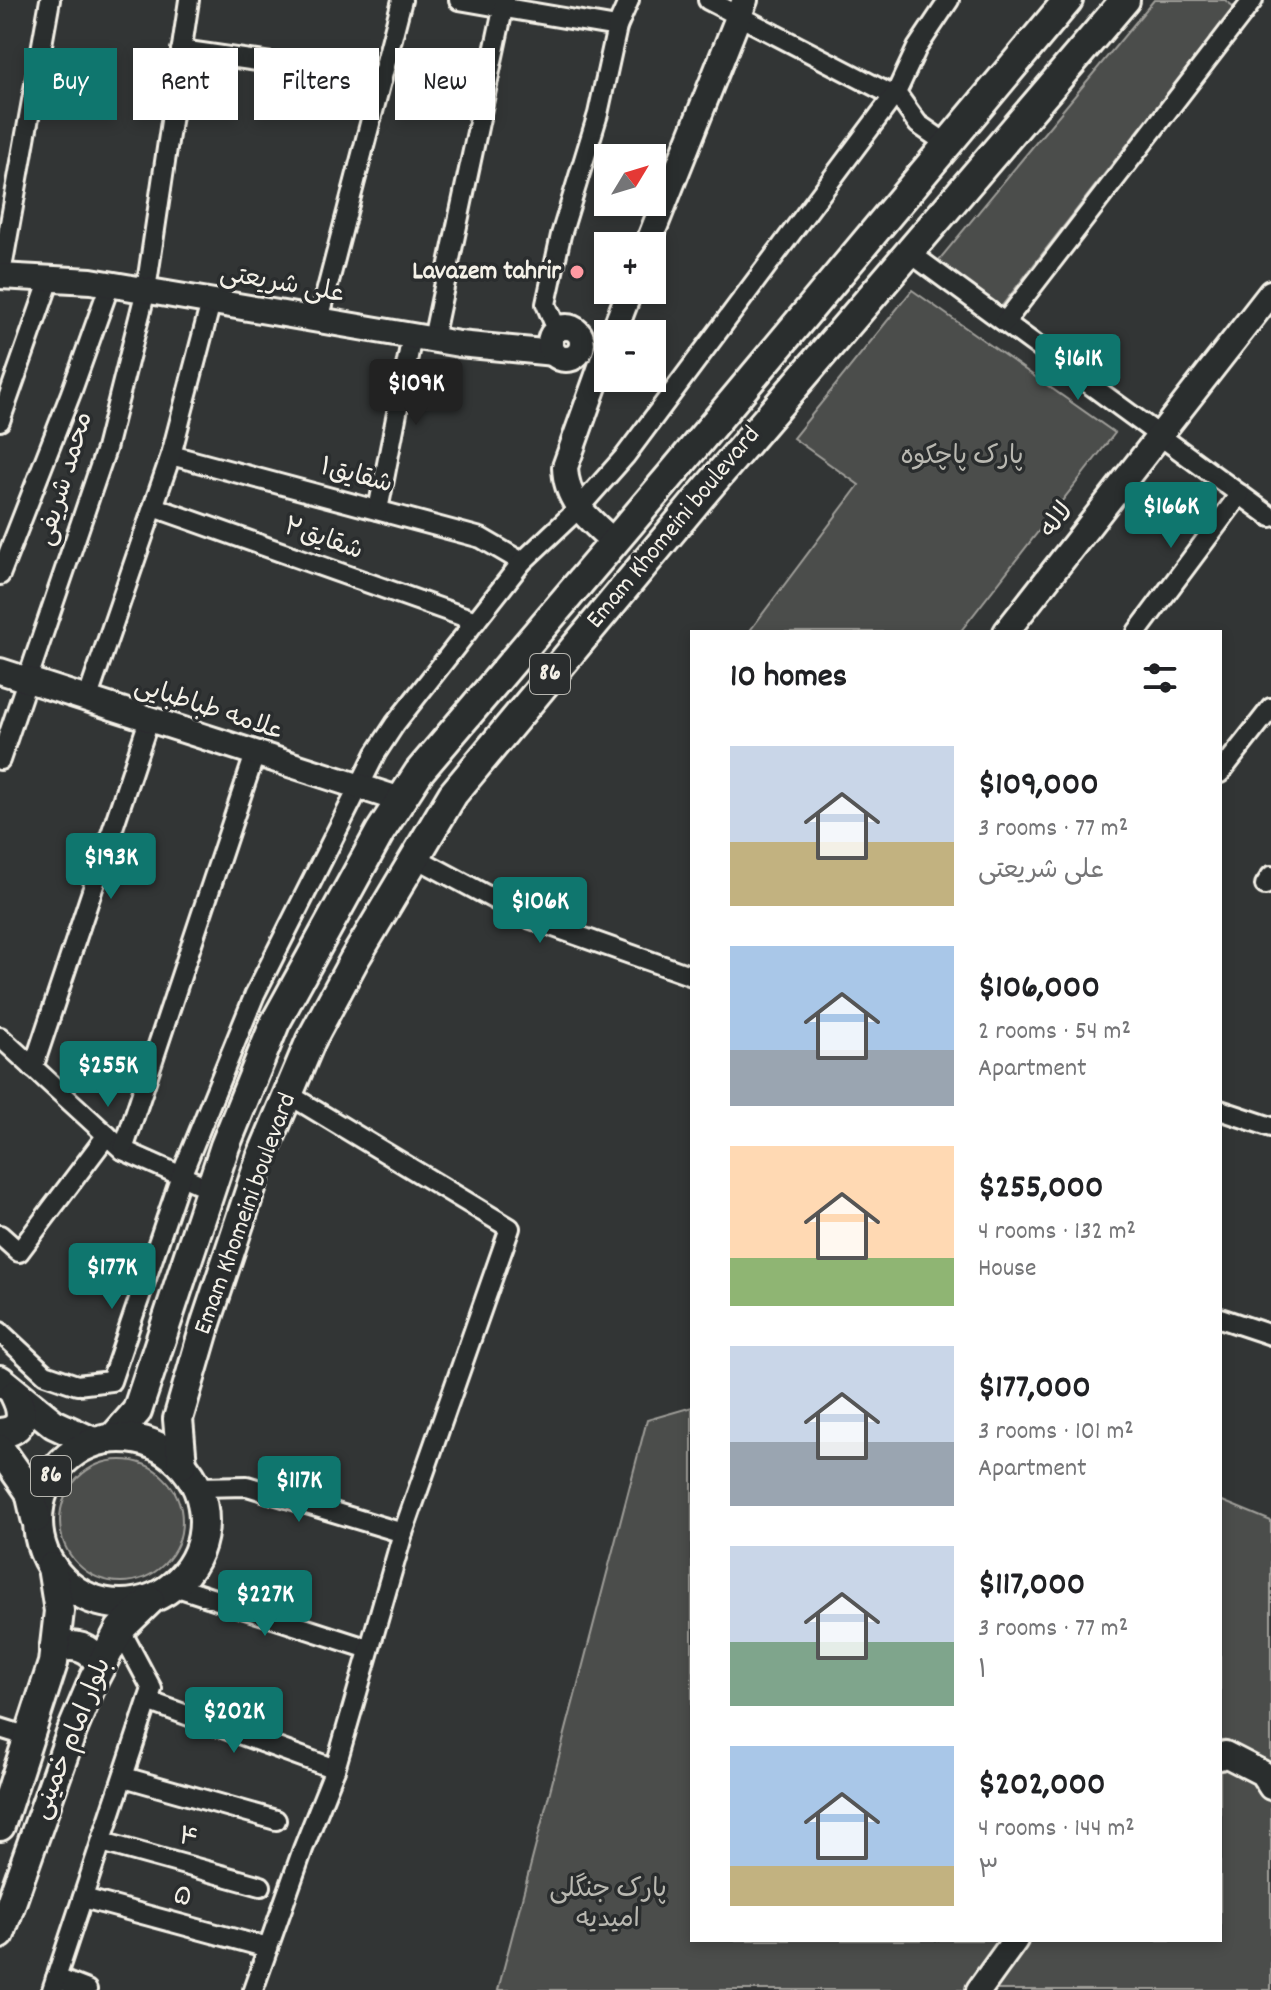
<!DOCTYPE html>
<meta charset="utf-8">
<style>
body{margin:0;font-family:Dekko,"Playpen Sans Arabic",sans-serif;background:#f2f2f2;color:#202124;height:100vh;display:flex;flex-direction:column;font-size:30px;white-space:nowrap}
*{box-sizing:border-box;margin:0}
p{font-size:26px;color:#757577}
.icon{flex:none;width:44px;height:44px;fill:none;stroke:currentColor;stroke-width:2;stroke-linecap:round;stroke-linejoin:round}
.map{position:relative;flex:1;overflow:hidden}
.panel{position:absolute;left:690px;top:630px;width:532px;height:1312px;display:flex;flex-direction:column;background:#fff;border-radius:0px;box-shadow:0 4px 12px #0003}
.panel>*{flex:none}
.banner{position:absolute;left:24px;top:48px;width:546px;height:72px;display:flex;gap:16px}
.needle{width:52px;rotate:52deg}
.buttons{position:absolute;left:594px;top:144px;display:grid;gap:16px}
.buttons a{display:grid;place-items:center;width:72px;height:72px;border-radius:0px;background:#fff;box-shadow:0 4px 12px #0003;font-size:40px}
.price{position:absolute;translate:-50% -68px;padding:0 18px;border-radius:8px;background:#0f766e;color:#fff;font-size:26px;line-height:52px;filter:drop-shadow(0 2px 4px #0008)}
.price::after{content:'';position:absolute;left:50%;top:48px;width:24px;height:18px;margin-left:-12px;background:inherit;clip-path:polygon(0 0,100% 0,50% 100%)}
.price.current{background:#222;color:#fff}
ul{padding:0;list-style:none}
li{display:flex;align-items:center;gap:24px;height:200px;padding:0 40px}
li span{display:grid;place-items:center;flex:none;width:224px;height:160px;border-radius:0px;color:#555}
li>.icon{margin-inline-start:auto}
span .icon{width:96px;height:96px;fill:#fffc;stroke-width:1}
li b{font-size:34px}
h2{display:flex;justify-content:space-between;align-items:center;height:96px;padding:0 40px;font-size:34px}
.chip{padding:0 28px;border-radius:0px;background:#fff;box-shadow:0 4px 12px #0003;font-size:28px;line-height:72px}
.chip.current{background:#0f766e;color:#fff}
.map>svg:first-child{display:block}
</style>
<div class="map">
<svg width="1271" height="1990" viewBox="0 0 1271 1990">
<rect width="100%" height="100%" fill="#323535"/>
<filter id="ink" filterUnits="userSpaceOnUse"><feTurbulence type="fractalNoise" baseFrequency=".0125" numOctaves="2"/><feDisplacementMap in="SourceGraphic" scale="16" xChannelSelector="R" yChannelSelector="G"/><feConvolveMatrix kernelMatrix="1 2 1 2 8 2 1 2 1" color-interpolation-filters="sRGB"/></filter>
<g filter="url(#ink)">
<g fill="#4b4d4c" stroke="#a09f9a" stroke-width="2">
<path d="M 1154,0 L 1225,0 L 1234,7 L 1001,307 L 938,261 Z"/>
<path d="M 912,290 L 1115,433 L 960,632 L 749,632 L 859,485 L 793,438 Z"/>
<path d="M 692,1407 L 692,1940 L 1220,1940 L 1220,1500 L 1271,1521 L 1271,1990 L 498,1990 L 647,1420 Z"/>
<circle cx="121" cy="1521" r="61"/>
</g>
<g fill="none" stroke-linecap="round" stroke-linejoin="round">
<defs>
<g id="street">
<path d="M 459,0 L 617,27"/>
<path d="M 708,0 L 894,96"/>
<path d="M 181,50 L 382,79"/>
<path d="M 947,144 L 918,124 L 896,93 L 917,48 L 949,0"/>
<path d="M 910,253 L 1271,517"/>
<path d="M 0,279 L 50,0"/>
<path d="M 319,320 L 402,0"/>
<path d="M 1005,322 L 1253,0"/>
<path d="M 557,330 L 546,304 L 561,235 L 598,114 L 617,27 L 629,0"/>
<path d="M 433,339 L 505,0"/>
<path d="M 0,421 L 50,279"/>
<path d="M 171,455 L 481,538 L 522,562"/>
<path d="M 154,507 L 476,621"/>
<path d="M 378,510 L 412,336"/>
<path d="M 0,575 L 71,393 L 110,284"/>
<path d="M 1137,632 L 1240,494"/>
<path d="M 87,700 L 171,455 L 211,302"/>
<path d="M 0,760 L 106,449 L 146,290 L 189,0"/>
<path d="M 1220,773 L 1271,708"/>
<path d="M 413,856 L 531,919 L 692,976"/>
<path d="M 1265,885 L 1271,876"/>
<path d="M 0,1037 L 123,1150 L 211,1189"/>
<path d="M 33,1068 L 149,720"/>
<path d="M 1220,1110 L 1271,1127"/>
<path d="M 123,1150 L 255,754"/>
<path d="M 0,1235 L 19,1252 L 107,1135"/>
<path d="M 1220,1318 L 1271,1335"/>
<path d="M 0,1332 L 45,1374 L 77,1385 L 111,1381 L 181,1176 L 255,994 L 376,753 L 395,724 L 522,562 L 578,509 L 625,456 L 896,93"/>
<path d="M 198,1487 L 247,1486 L 403,1533"/>
<path d="M 174,1586 L 369,1649"/>
<path d="M 148,1701 L 335,1769"/>
<path d="M 0,1728 L 29,1737"/>
<path d="M 124,1777 L 276,1820"/>
<path d="M 102,1842 L 261,1886"/>
<path d="M 83,1898 L 268,1948"/>
<path d="M 56,1978 L 87,1990"/>
<path d="M 52,1990 L 152,1689 L 120,1629"/>
<path d="M 253,1990 L 303,1849 L 335,1769 L 403,1533 L 510,1228 L 288,1094"/>
</g>
<g id="secondary">
<path d="M 647,246 L 745,0"/>
<path d="M 0,276 L 91,281 L 459,344 L 554,353"/>
<circle cx="566" cy="343" r="16"/>
<path d="M 613,334 L 630,290"/>
<path d="M 608,347 L 565,467 C 566,503 590,520 614,542"/>
<path d="M 1006,632 L 1271,293"/>
<path d="M 0,671 L 401,800"/>
<path d="M 1220,1757 L 1225,1754 L 1262,1773 L 1271,1787"/>
<path d="M 979,1990 L 1015,1940"/>
</g>
<g id="primary">
<path d="M 0,1380 L 54,1424 L 93,1442"/>
<path d="M 0,1433 C 25,1431 24,1413 15,1395"/>
<path d="M 114,1437 L 137,1411 L 225,1146 L 275,1023 L 380,832 L 419,772 L 671,475 L 1068,0"/>
<circle cx="121" cy="1521" r="83"/>
<path d="M 0,1449 L 30,1492 L 36,1518"/>
<path d="M 182,1464 L 178,1419 L 206,1323 L 261,1158 L 311,1040 L 354,960 L 453,794 L 700,497 L 1125,0"/>
<path d="M 54,1649 C 74,1642 90,1647 101,1665"/>
<path d="M 0,1826 L 53,1663 L 59,1611 L 52,1567"/>
<path d="M 0,1934 L 72,1731 L 94,1679 L 120,1629 L 150,1600"/>
</g>
</defs>
<use href="#street" stroke="#f4f1e8" stroke-width="24"/>
<use href="#secondary" stroke="#f4f1e8" stroke-width="30"/>
<use href="#primary" stroke="#f4f1e8" stroke-width="34"/>
<use href="#street" stroke="#2a2d2e" stroke-width="18"/>
<use href="#secondary" stroke="#2a2d2e" stroke-width="24"/>
<use href="#primary" stroke="#2a2d2e" stroke-width="28"/>
</g>
</g>
<circle fill="#ff9aa2" stroke="#2a2d2e" stroke-width="3" cx="577" cy="272" r="8"/>
<g text-anchor="middle" dominant-baseline="central" stroke-width="7" stroke-linejoin="round" paint-order="stroke">
<g fill="#2a2d2e" stroke="#b7b6b0" stroke-width="2">
<rect x="530" y="654" width="40" height="40" rx="6"/>
<rect x="31" y="1456" width="40" height="40" rx="6"/>
</g>
<g font-size="24" font-weight="bold" fill="#f4f1e8">
<text x="550" y="674">86</text>
<text x="51" y="1476">86</text>
</g>
<g font-size="26" font-weight="bold" fill="#f4f1e8" stroke="#2a2d2e" text-anchor="end">
<text x="561" y="272">Lavazem tahrir</text>
</g>
<g font-size="26" fill="#f4f1e8" stroke="#2a2d2e">
<text transform="translate(282 285) rotate(10)">علی شریعتی</text>
<text transform="translate(356 477) rotate(15)">شقایق۱</text>
<text transform="translate(66 479) rotate(-73)">محمد شریفی</text>
<text transform="translate(1058 521) rotate(-52)">لاله</text>
<text transform="translate(674 528) rotate(-50)">Emam Khomeini boulevard</text>
<text transform="translate(323 540) rotate(19)">شقایق۲</text>
<text transform="translate(209 710) rotate(18)">علامه طباطبایی</text>
<text transform="translate(246 1214) rotate(-70)">Emam Khomeini boulevard</text>
<text transform="translate(73 1739) rotate(-68)">بلوار امام خمینی</text>
<text transform="translate(188 1839) rotate(15)">۴</text>
<text transform="translate(182 1898) rotate(15)">۵</text>
</g>
<g font-size="26" fill="#b9b8b1" stroke="#2a2d2e">
<text x="962" y="457">پارک پاچکوه</text>
<text x="608" y="1890">پارک جنگلی<tspan x="608" dy="30">امیدیه</tspan></text>
</g>
</g>
</svg>
<div class="buttons">
<a><svg class="needle" viewBox="-14 -14 28 28"><path d="M0-13l5 13h-10z" fill="#e53935"/><path d="M0 13l5-13h-10z" fill="#757577"/></svg></a>
<a>+</a>
<a>−</a>
</div>
<b class="price" style="left:1078px;top:402px">$161K</b>
<b class="price current" style="left:416px;top:427px">$109K</b>
<b class="price" style="left:1171px;top:550px">$166K</b>
<b class="price" style="left:111px;top:901px">$193K</b>
<b class="price" style="left:540px;top:945px">$106K</b>
<b class="price" style="left:108px;top:1109px">$255K</b>
<b class="price" style="left:112px;top:1311px">$177K</b>
<b class="price" style="left:299px;top:1524px">$117K</b>
<b class="price" style="left:265px;top:1638px">$227K</b>
<b class="price" style="left:234px;top:1755px">$202K</b>
<div class="banner">
<a class="chip current">Buy</a>
<a class="chip">Rent</a>
<a class="chip">Filters</a>
<a class="chip">New</a>
</div>
<section class="panel">
<h2>10 homes<svg class="icon" aria-label="filters" viewBox="0 0 24 24"><path d="M4 7h16M4 17h16"/><circle cx="9" cy="7" r="2"/><circle cx="15" cy="17" r="2"/></svg></h2>
<ul>
<li><span style="background:linear-gradient(#c9d6e8 60%,#c2b280 0)"><svg class="icon" aria-label="home" viewBox="0 0 24 24"><path d="M3 11l9-7 9 7M6 9v11h12V9"/></svg></span><div><b>$109,000</b><p>3 rooms · 77 m²</p><p>علی شریعتی</p></div></li>
<li><span style="background:linear-gradient(#a9c7e8 65%,#9aa5b1 0)"><svg class="icon" aria-label="home" viewBox="0 0 24 24"><path d="M3 11l9-7 9 7M6 9v11h12V9"/></svg></span><div><b>$106,000</b><p>2 rooms · 54 m²</p><p>Apartment</p></div></li>
<li><span style="background:linear-gradient(#ffd9b3 70%,#8fb573 0)"><svg class="icon" aria-label="home" viewBox="0 0 24 24"><path d="M3 11l9-7 9 7M6 9v11h12V9"/></svg></span><div><b>$255,000</b><p>4 rooms · 132 m²</p><p>House</p></div></li>
<li><span style="background:linear-gradient(#c9d6e8 60%,#9aa5b1 0)"><svg class="icon" aria-label="home" viewBox="0 0 24 24"><path d="M3 11l9-7 9 7M6 9v11h12V9"/></svg></span><div><b>$177,000</b><p>3 rooms · 101 m²</p><p>Apartment</p></div></li>
<li><span style="background:linear-gradient(#c9d6e8 60%,#7fa58c 0)"><svg class="icon" aria-label="home" viewBox="0 0 24 24"><path d="M3 11l9-7 9 7M6 9v11h12V9"/></svg></span><div><b>$117,000</b><p>3 rooms · 77 m²</p><p>۱</p></div></li>
<li><span style="background:linear-gradient(#a9c7e8 75%,#c2b280 0)"><svg class="icon" aria-label="home" viewBox="0 0 24 24"><path d="M3 11l9-7 9 7M6 9v11h12V9"/></svg></span><div><b>$202,000</b><p>4 rooms · 144 m²</p><p>۳</p></div></li>
</ul>
</section>
</div>
